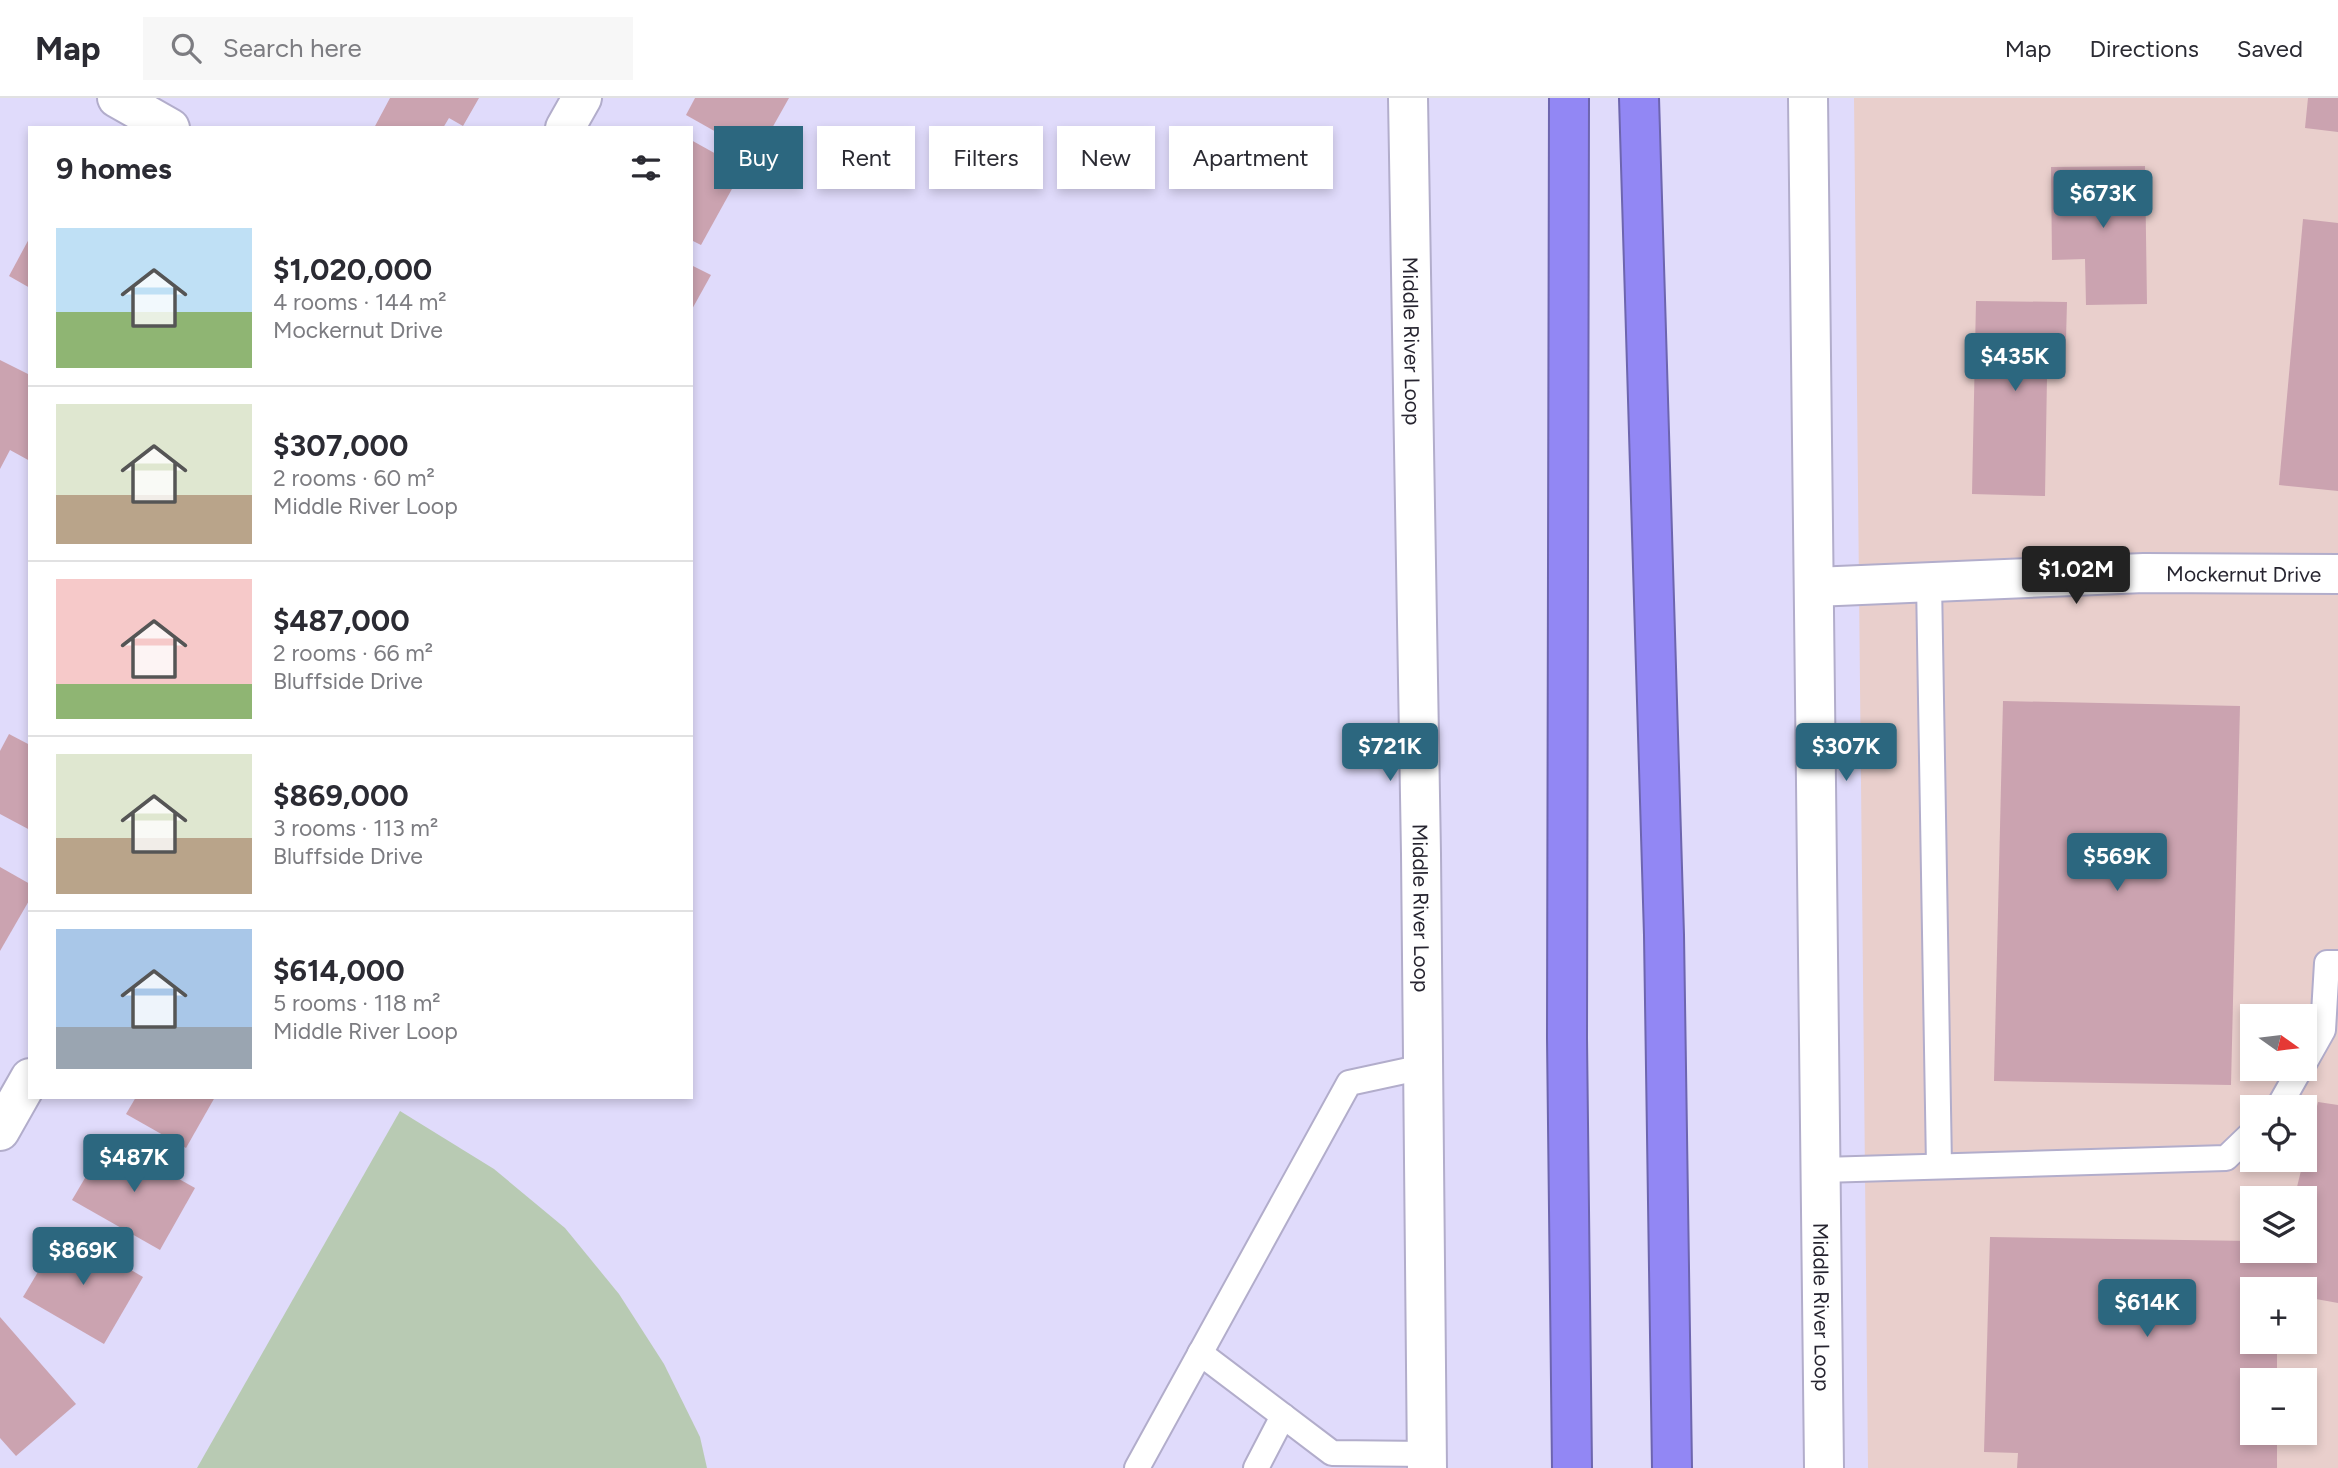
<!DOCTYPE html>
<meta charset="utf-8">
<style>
body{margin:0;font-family:Figtree,sans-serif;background:#f7f7f7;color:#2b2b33;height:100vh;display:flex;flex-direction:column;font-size:26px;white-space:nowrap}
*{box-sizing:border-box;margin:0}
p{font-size:23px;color:#7c7c81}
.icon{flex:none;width:38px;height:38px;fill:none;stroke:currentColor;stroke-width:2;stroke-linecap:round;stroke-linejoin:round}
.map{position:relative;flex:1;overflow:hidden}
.drawer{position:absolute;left:28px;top:28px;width:665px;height:973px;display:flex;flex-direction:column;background:#fff;border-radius:0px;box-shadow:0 4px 10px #0003}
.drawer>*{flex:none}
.guide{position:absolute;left:714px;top:28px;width:665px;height:63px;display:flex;gap:14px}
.needle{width:46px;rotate:104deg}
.buttons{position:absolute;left:2240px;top:906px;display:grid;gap:14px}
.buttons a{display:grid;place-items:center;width:77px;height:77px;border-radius:0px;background:#fff;box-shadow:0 4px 10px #0003;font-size:35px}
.price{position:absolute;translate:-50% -60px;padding:0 16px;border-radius:7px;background:#2c677f;color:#fff;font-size:23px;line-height:46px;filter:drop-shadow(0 2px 4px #0008)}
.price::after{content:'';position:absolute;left:50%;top:42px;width:21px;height:16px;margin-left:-10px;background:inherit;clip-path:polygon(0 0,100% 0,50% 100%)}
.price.active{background:#222;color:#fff}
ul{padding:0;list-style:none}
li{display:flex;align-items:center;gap:21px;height:175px;padding:0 28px}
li+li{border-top:2px solid #e1e1e2}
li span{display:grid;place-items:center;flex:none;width:196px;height:140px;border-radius:0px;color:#555}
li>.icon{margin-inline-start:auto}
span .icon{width:84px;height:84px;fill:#fffc;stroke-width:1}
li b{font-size:30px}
h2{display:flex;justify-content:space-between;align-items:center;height:84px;padding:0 28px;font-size:30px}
.pill{padding:0 24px;border-radius:0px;background:#fff;box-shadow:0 4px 10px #0003;font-size:24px;line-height:63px}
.pill.active{background:#2c677f;color:#fff}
header{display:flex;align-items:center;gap:42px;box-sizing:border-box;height:98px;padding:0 35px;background:#fff;border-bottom:2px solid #e1e1e2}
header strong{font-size:33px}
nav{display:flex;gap:38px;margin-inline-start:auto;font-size:24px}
.search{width:490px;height:63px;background:#f7f7f7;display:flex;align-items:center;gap:18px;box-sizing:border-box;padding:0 24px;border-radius:0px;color:#7c7c81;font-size:26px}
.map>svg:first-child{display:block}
</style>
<header>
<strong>Map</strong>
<div class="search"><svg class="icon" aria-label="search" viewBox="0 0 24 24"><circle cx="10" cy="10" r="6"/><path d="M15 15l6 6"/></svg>Search here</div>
<nav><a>Map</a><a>Directions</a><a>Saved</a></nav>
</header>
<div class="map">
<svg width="2338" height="1370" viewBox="0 0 2338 1370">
<rect width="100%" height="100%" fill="#e0dbfb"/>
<path fill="#e9cfcc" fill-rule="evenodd" d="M 1854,0 L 2338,0 L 2338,1370 L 1868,1370 ZM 2252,919 L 2305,919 L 2305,971 L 2252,971 ZM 2252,1010 L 2305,1010 L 2305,1062 L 2252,1062 ZM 2252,1101 L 2305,1101 L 2305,1153 L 2252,1153 ZM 2252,1192 L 2305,1192 L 2305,1244 L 2252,1244 ZM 2252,1283 L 2305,1283 L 2305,1335 L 2252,1335 Z"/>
<path fill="#b8cab3" d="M 400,1013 L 494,1071 L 565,1130 L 619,1196 L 664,1266 L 700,1339 L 707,1370 L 197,1370 Z"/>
<g fill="#cba3b0">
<path d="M 390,0 L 479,0 L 463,28 L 449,20 L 443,30 L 374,30 Z"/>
<path d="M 695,0 L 789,0 L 757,57 L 686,17 Z"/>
<path d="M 2308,0 L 2338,0 L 2338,34 L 2305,30 Z"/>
<path d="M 691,42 L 743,71 L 701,147 L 691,142 Z"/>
<path d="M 2145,68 L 2147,206 L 2086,207 L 2085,161 L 2052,162 L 2051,69 Z"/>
<path d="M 2303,121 L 2338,125 L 2338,393 L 2279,387 Z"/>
<path d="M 30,139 L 30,190 L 9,178 Z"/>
<path d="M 691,167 L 711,177 L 691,213 Z"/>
<path d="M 1976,203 L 2067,204 L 2065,279 L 2047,279 L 2045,398 L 1972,396 Z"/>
<path d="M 0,262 L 30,277 L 30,363 L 10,352 L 0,371 Z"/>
<path d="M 2003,603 L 2240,608 L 2231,987 L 1994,983 Z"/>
<path d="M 9,636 L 30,647 L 30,732 L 0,716 L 0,653 Z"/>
<path d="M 0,769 L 30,786 L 30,801 L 0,853 Z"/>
<path d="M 136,999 L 215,999 L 186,1050 L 126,1016 Z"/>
<path d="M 2318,1004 L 2338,1007 L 2338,1205 L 2305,1199 L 2305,1192 L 2252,1192 L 2252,1244 L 2277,1244 L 2277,1283 L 2252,1283 L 2252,1335 L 2277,1335 L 2277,1370 L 2017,1370 L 2018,1355 L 1984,1354 L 1990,1139 L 2252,1143 L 2252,1153 L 2305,1153 L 2305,1101 L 2294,1101 Z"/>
<path d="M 108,1041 L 195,1090 L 160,1152 L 72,1102 Z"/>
<path d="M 63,1132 L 143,1179 L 104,1246 L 23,1199 Z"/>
<path d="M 0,1219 L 76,1306 L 16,1358 L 0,1340 Z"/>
</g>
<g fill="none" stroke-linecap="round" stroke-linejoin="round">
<defs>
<g id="service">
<path d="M 1929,484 L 1939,1068"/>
<path d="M 2305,964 L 2323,932 L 2327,865 L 2338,865"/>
<path d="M 2278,1010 L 2300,971"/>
<path d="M 1822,1072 L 2226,1060 L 2252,1035"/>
<path d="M 1200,1255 L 1332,1355 L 1427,1356"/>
<path d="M 1137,1370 L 1349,985 L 1423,969"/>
<path d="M 1256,1370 L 1283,1318"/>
</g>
<g id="minor">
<path d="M 117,0 L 170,30"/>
<path id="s1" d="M 1408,0 L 1421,756 L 1427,1370"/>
<path id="s2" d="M 1808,0 L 1824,1370"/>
<path d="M 565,30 L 582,0"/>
<path id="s3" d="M 1814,489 L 2144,475 L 2338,476"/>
<path d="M 0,1033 L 30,980"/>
</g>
<g id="motorway">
<path d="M 1569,0 L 1567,940 L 1572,1370"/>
<path d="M 1639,0 L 1664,837 L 1672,1370"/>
</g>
</defs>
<use href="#service" stroke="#b2adcb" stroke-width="28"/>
<use href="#minor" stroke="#b2adcb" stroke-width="42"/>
<use href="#motorway" stroke="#6d65af" stroke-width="42"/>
<use href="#service" stroke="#fff" stroke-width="24"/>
<use href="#minor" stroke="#fff" stroke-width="38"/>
<use href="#motorway" stroke="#9287f4" stroke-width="38"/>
</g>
<g text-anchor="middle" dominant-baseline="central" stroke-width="5" stroke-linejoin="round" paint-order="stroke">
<g font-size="21" fill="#272530" stroke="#fff">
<text stroke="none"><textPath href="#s1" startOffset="243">Middle River Loop</textPath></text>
<text stroke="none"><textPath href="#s3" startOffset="430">Mockernut Drive</textPath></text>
<text stroke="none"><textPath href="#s1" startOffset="810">Middle River Loop</textPath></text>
<text stroke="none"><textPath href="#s2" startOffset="1209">Middle River Loop</textPath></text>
</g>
</g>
</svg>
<div class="buttons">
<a><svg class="needle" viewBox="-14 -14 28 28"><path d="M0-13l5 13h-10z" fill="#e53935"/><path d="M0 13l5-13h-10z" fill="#7c7c81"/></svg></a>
<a><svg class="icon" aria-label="locate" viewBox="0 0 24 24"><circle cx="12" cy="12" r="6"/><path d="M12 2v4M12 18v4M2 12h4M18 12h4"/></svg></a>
<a><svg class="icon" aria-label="layers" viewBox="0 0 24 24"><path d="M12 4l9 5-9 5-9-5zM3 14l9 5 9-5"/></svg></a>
<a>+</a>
<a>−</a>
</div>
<b class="price" style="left:2103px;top:132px">$673K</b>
<b class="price" style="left:2015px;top:295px">$435K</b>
<b class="price active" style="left:2076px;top:508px">$1.02M</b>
<b class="price" style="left:1390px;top:685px">$721K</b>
<b class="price" style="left:1846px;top:685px">$307K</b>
<b class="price" style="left:2117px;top:795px">$569K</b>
<b class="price" style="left:134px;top:1096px">$487K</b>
<b class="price" style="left:83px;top:1189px">$869K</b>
<b class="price" style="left:2147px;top:1241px">$614K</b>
<div class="guide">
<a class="pill active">Buy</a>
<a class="pill">Rent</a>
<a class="pill">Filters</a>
<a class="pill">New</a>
<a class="pill">Apartment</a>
</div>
<section class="drawer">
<h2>9 homes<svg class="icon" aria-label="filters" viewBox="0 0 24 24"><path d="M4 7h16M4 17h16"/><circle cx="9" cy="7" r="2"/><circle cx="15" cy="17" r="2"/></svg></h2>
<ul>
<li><span style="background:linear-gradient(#bfe0f5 60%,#8fb573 0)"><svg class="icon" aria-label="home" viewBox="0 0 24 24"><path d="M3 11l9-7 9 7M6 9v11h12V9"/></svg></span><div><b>$1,020,000</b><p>4 rooms · 144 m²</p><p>Mockernut Drive</p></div></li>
<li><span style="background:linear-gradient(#dfe7d0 65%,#b9a48a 0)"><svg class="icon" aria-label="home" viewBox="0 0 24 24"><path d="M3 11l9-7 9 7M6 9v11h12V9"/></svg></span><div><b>$307,000</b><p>2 rooms · 60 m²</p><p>Middle River Loop</p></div></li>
<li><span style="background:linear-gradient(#f6c9c9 75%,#8fb573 0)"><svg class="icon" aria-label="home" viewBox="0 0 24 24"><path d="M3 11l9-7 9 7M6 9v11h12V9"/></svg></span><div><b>$487,000</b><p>2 rooms · 66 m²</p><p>Bluffside Drive</p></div></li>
<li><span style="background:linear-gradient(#dfe7d0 60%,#b9a48a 0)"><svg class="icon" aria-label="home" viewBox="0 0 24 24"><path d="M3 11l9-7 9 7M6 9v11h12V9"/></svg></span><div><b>$869,000</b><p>3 rooms · 113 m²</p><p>Bluffside Drive</p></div></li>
<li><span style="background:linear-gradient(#a9c7e8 70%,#9aa5b1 0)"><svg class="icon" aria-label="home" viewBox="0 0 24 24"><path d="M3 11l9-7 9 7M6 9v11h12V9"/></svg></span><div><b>$614,000</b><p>5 rooms · 118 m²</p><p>Middle River Loop</p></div></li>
</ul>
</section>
</div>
